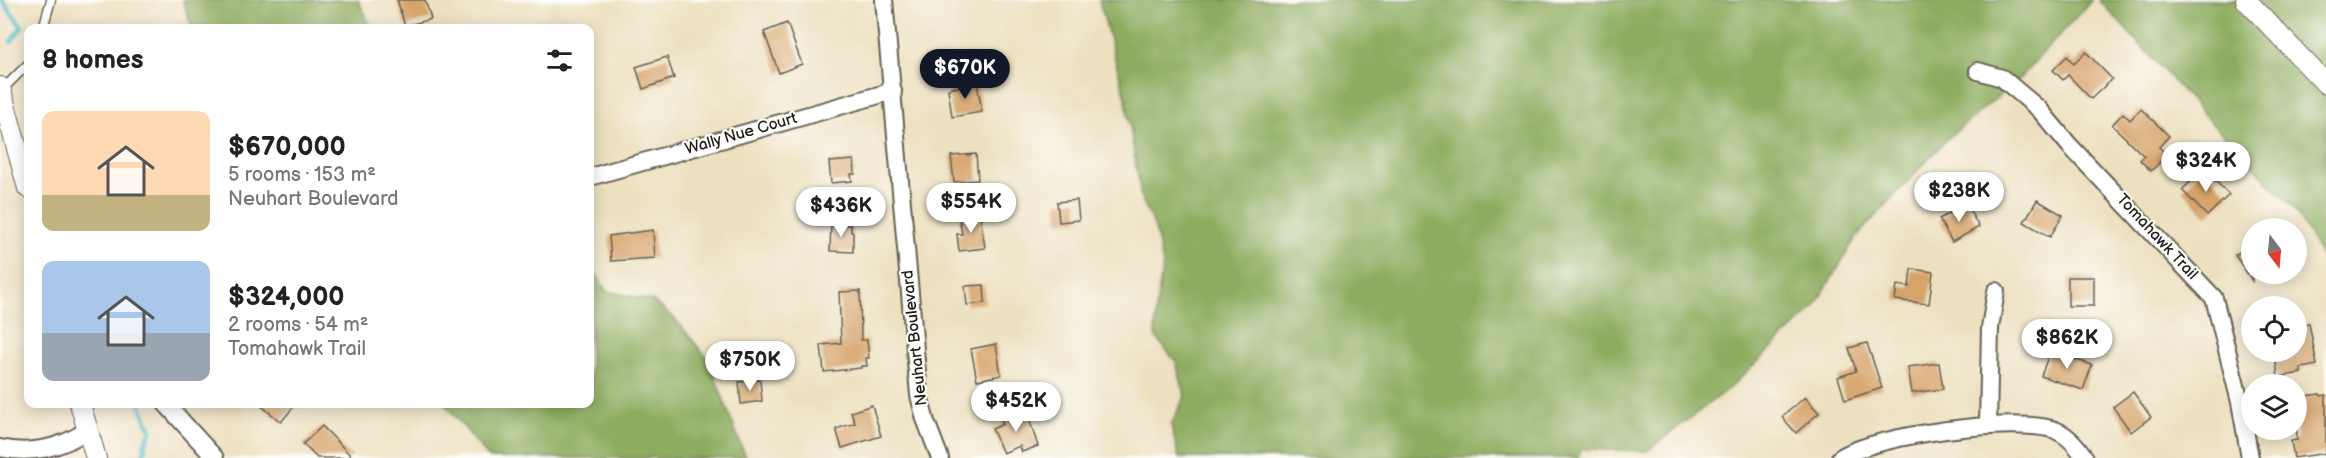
<!DOCTYPE html>
<meta charset="utf-8">
<style>
body{margin:0;font-family:"Balsamiq Sans",sans-serif;background:#f2f2f2;color:#222;height:100vh;display:flex;flex-direction:column;font-size:22px;white-space:nowrap}
*{box-sizing:border-box;margin:0}
p{font-size:20px;color:#767676}
.icon{flex:none;width:33px;height:33px;fill:none;stroke:currentColor;stroke-width:2;stroke-linecap:round;stroke-linejoin:round}
.map{position:relative;flex:1;overflow:hidden}
.panel{position:absolute;left:24px;top:24px;width:570px;height:384px;display:flex;flex-direction:column;background:#fff;border-radius:12px;box-shadow:0 3px 15px #0003}
.panel>*{flex:none}
.needle{width:39px;rotate:164deg}
.tools{position:absolute;left:2241px;top:218px;display:grid;gap:12px}
.tools a{display:grid;place-items:center;width:66px;height:66px;border-radius:50%;background:#fff;box-shadow:0 3px 15px #0003;font-size:30px}
.price{position:absolute;translate:-50% -51px;padding:0 14px;border-radius:21px;background:#fff;color:#222;font-size:20px;line-height:39px;filter:drop-shadow(0 2px 3px #0008)}
.price::after{content:'';position:absolute;left:50%;top:36px;width:18px;height:14px;margin-left:-9px;background:inherit;clip-path:polygon(0 0,100% 0,50% 100%)}
.price.current{background:#111827;color:#fff}
ul{padding:0;list-style:none}
li{display:flex;align-items:center;gap:18px;height:150px;padding:0 18px}
li span{display:grid;place-items:center;flex:none;width:168px;height:120px;border-radius:12px;color:#555}
li>.icon{margin-inline-start:auto}
span .icon{width:72px;height:72px;fill:#fffc;stroke-width:1}
li b{font-size:26px}
h2{display:flex;justify-content:space-between;align-items:center;height:72px;padding:0 18px;font-size:26px}
.map>svg:first-child{display:block}
</style>
<div class="map">
<svg width="2326" height="458" viewBox="0 0 2326 458">
<rect width="100%" height="100%" fill="#fdfcf7"/>
<filter id="ink" filterUnits="userSpaceOnUse"><feTurbulence type="fractalNoise" baseFrequency=".0167" numOctaves="2"/><feDisplacementMap in="SourceGraphic" scale="12" xChannelSelector="R" yChannelSelector="G"/><feConvolveMatrix kernelMatrix="1 2 1 2 8 2 1 2 1" color-interpolation-filters="sRGB"/></filter>
<filter id="wash" filterUnits="userSpaceOnUse"><feTurbulence type="fractalNoise" baseFrequency=".008" numOctaves="4" result="noise"/><feDisplacementMap in="SourceGraphic" scale="24" xChannelSelector="R" yChannelSelector="G"/><feGaussianBlur stdDeviation="1.35" result="paint"/><feColorMatrix in="noise" values="0 0 0 0 0 0 0 0 0 0 0 0 0 0 0 0 0 1.4 0 .05"/><feComposite in="paint" operator="in"/></filter>
<g filter="url(#wash)">
<rect width="100%" height="100%" fill="#ede0bf"/>
<g fill="#8dac5f" stroke="#54643e" stroke-width="1.5">
<path d="M 183,0 L 358,0 L 372,28 L 192,28 Z"/>
<path d="M 1099,0 L 2092,0 L 2017,81 L 1946,140 L 1857,236 L 1813,309 L 1733,385 L 1647,451 L 1581,449 L 1578,458 L 1179,458 L 1171,425 L 1185,396 L 1176,362 L 1155,336 L 1156,308 L 1163,264 L 1155,228 L 1141,197 L 1125,95 Z"/>
<path d="M 2099,0 L 2326,0 L 2326,264 L 2293,207 L 2208,119 Z"/>
<path d="M 590,264 L 606,291 L 653,301 L 677,321 L 708,359 L 746,458 L 489,458 L 445,404 L 590,404 Z"/>
</g>
<g fill="none" stroke-linecap="round" stroke-linejoin="round">
<g stroke="#4fbcc8" stroke-width="5">
<path d="M 2,0 L 22,27 L 11,41"/>
<path d="M 140,404 L 151,431 L 145,443 L 144,458"/>
</g>
</g>
<g id="blocks">
<g fill="#d6a369">
<path d="M 397,0 L 425,0 L 431,19 L 405,26 Z"/>
<path d="M 787,23 L 802,64 L 779,73 L 764,32 Z"/>
<path d="M 2086,52 L 2112,79 L 2091,99 L 2068,75 L 2063,80 L 2053,70 L 2067,56 L 2074,64 Z"/>
<path d="M 667,57 L 674,78 L 643,89 L 636,67 Z"/>
<path d="M 977,83 L 982,112 L 952,117 L 948,89 Z"/>
<path d="M 2141,109 L 2169,136 L 2159,147 L 2167,155 L 2151,171 L 2140,160 L 2144,156 L 2112,125 L 2123,113 L 2130,120 Z"/>
<path d="M 976,154 L 978,180 L 954,182 L 951,156 Z"/>
<path d="M 854,160 L 855,174 L 851,174 L 852,181 L 831,183 L 829,162 Z"/>
<path d="M 2204,169 L 2229,195 L 2207,216 L 2182,190 Z"/>
<path d="M 1077,200 L 1079,220 L 1059,222 L 1057,202 Z"/>
<path d="M 2037,200 L 2063,215 L 2050,237 L 2024,222 Z"/>
<path d="M 1966,204 L 1979,227 L 1952,242 L 1939,219 Z"/>
<path d="M 980,215 L 985,248 L 959,251 L 957,234 L 962,234 L 959,218 Z"/>
<path d="M 831,224 L 851,225 L 851,232 L 853,232 L 853,252 L 830,251 Z"/>
<path d="M 653,230 L 655,258 L 611,261 L 609,236 Z"/>
<path d="M 2252,244 L 2252,281 L 2235,255 Z"/>
<path d="M 1911,269 L 1933,272 L 1929,304 L 1895,300 L 1897,285 L 1909,287 Z"/>
<rect x="2068" y="277" width="26" height="29"/>
<path d="M 984,285 L 985,303 L 967,305 L 965,286 Z"/>
<path d="M 860,291 L 861,340 L 867,340 L 869,358 L 866,358 L 867,366 L 861,366 L 861,368 L 824,372 L 821,345 L 841,343 L 839,292 Z"/>
<path d="M 2309,323 L 2317,365 L 2301,368 L 2301,373 L 2278,377 L 2275,356 L 2281,355 L 2281,351 L 2296,351 L 2296,326 Z"/>
<path d="M 1867,343 L 1882,388 L 1845,400 L 1838,377 L 1856,371 L 1849,348 Z"/>
<path d="M 996,344 L 1001,375 L 977,380 L 971,349 Z"/>
<path d="M 2050,351 L 2092,365 L 2083,390 L 2041,376 Z"/>
<path d="M 1939,363 L 1943,389 L 1912,393 L 1908,367 Z"/>
<path d="M 760,380 L 762,401 L 741,404 L 739,382 Z"/>
<path d="M 2133,392 L 2151,417 L 2131,432 L 2113,407 Z"/>
<path d="M 2320,394 L 2321,396 L 2326,395 L 2326,453 L 2294,458 L 2291,441 L 2297,440 L 2296,397 Z"/>
<path d="M 1805,397 L 1819,413 L 1796,433 L 1782,417 Z"/>
<path d="M 259,404 L 296,404 L 281,422 Z"/>
<path d="M 872,405 L 881,436 L 842,448 L 836,429 L 855,423 L 851,412 Z"/>
<path d="M 1026,410 L 1038,446 L 1022,452 L 1020,446 L 1003,453 L 992,429 L 1003,424 L 1001,419 Z"/>
<path d="M 322,426 L 335,439 L 353,458 L 317,458 L 303,444 Z"/>
</g>
</g>
</g>
<g filter="url(#ink)">
<use href="#blocks" fill-opacity="0" stroke="#656155" stroke-width="1.5"/>
<g fill="none" stroke-linecap="round" stroke-linejoin="round">
<defs>
<g id="service">
<path d="M 43,28 L 51,0"/>
<path d="M 1,91 L 28,64"/>
</g>
<g id="minor">
<path d="M 884,0 L 919,395 L 925,419 L 940,458"/>
<path d="M 1978,71 L 2002,78 L 2039,109 L 2069,145 L 2214,298 L 2240,402 L 2250,458"/>
<path d="M 590,177 L 893,91"/>
<path d="M 166,404 L 215,458"/>
<path d="M 1988,425 L 1990,328 L 1996,291"/>
<path d="M 0,448 C 31,455 62,448 87,430"/>
<path d="M 1840,458 C 1874,435 2016,416 2055,430 C 2068,435 2078,447 2085,458"/>
</g>
<g id="tertiary">
<path d="M 2246,0 L 2326,84"/>
<path d="M 0,87 L 28,188"/>
<path d="M 80,404 L 96,458"/>
</g>
</defs>
<use href="#service" stroke="#656155" stroke-width="11"/>
<use href="#minor" stroke="#656155" stroke-width="20"/>
<use href="#tertiary" stroke="#656155" stroke-width="22"/>
<use href="#service" stroke="#fff" stroke-width="8"/>
<use href="#minor" stroke="#fff" stroke-width="16"/>
<use href="#tertiary" stroke="#fff" stroke-width="20"/>
</g>
</g>
<g text-anchor="middle" dominant-baseline="central" stroke-width="4.5" stroke-linejoin="round" paint-order="stroke">
<g font-size="16" fill="#1c1c1c" stroke="#fdfcf7">
<text transform="translate(741 134) rotate(-16)">Wally Nue Court</text>
<text transform="translate(2157 237) rotate(47)">Tomahawk Trail</text>
<text transform="translate(915 338) rotate(-96)">Neuhart Boulevard</text>
</g>
</g>
</svg>
<div class="tools">
<a><svg class="needle" viewBox="-14 -14 28 28"><path d="M0-13l5 13h-10z" fill="#e53935"/><path d="M0 13l5-13h-10z" fill="#767676"/></svg></a>
<a><svg class="icon" aria-label="locate" viewBox="0 0 24 24"><circle cx="12" cy="12" r="6"/><path d="M12 2v4M12 18v4M2 12h4M18 12h4"/></svg></a>
<a><svg class="icon" aria-label="layers" viewBox="0 0 24 24"><path d="M12 4l9 5-9 5-9-5zM3 14l9 5 9-5"/></svg></a>
</div>
<b class="price current" style="left:965px;top:100px">$670K</b>
<b class="price" style="left:2206px;top:193px">$324K</b>
<b class="price" style="left:1959px;top:223px">$238K</b>
<b class="price" style="left:971px;top:234px">$554K</b>
<b class="price" style="left:841px;top:238px">$436K</b>
<b class="price" style="left:2067px;top:370px">$862K</b>
<b class="price" style="left:750px;top:392px">$750K</b>
<b class="price" style="left:1016px;top:433px">$452K</b>
<section class="panel">
<h2>8 homes<svg class="icon" aria-label="filters" viewBox="0 0 24 24"><path d="M4 7h16M4 17h16"/><circle cx="9" cy="7" r="2"/><circle cx="15" cy="17" r="2"/></svg></h2>
<ul>
<li><span style="background:linear-gradient(#ffd9b3 70%,#c2b280 0)"><svg class="icon" aria-label="home" viewBox="0 0 24 24"><path d="M3 11l9-7 9 7M6 9v11h12V9"/></svg></span><div><b>$670,000</b><p>5 rooms · 153 m²</p><p>Neuhart Boulevard</p></div></li>
<li><span style="background:linear-gradient(#a9c7e8 60%,#9aa5b1 0)"><svg class="icon" aria-label="home" viewBox="0 0 24 24"><path d="M3 11l9-7 9 7M6 9v11h12V9"/></svg></span><div><b>$324,000</b><p>2 rooms · 54 m²</p><p>Tomahawk Trail</p></div></li>
</ul>
</section>
</div>
